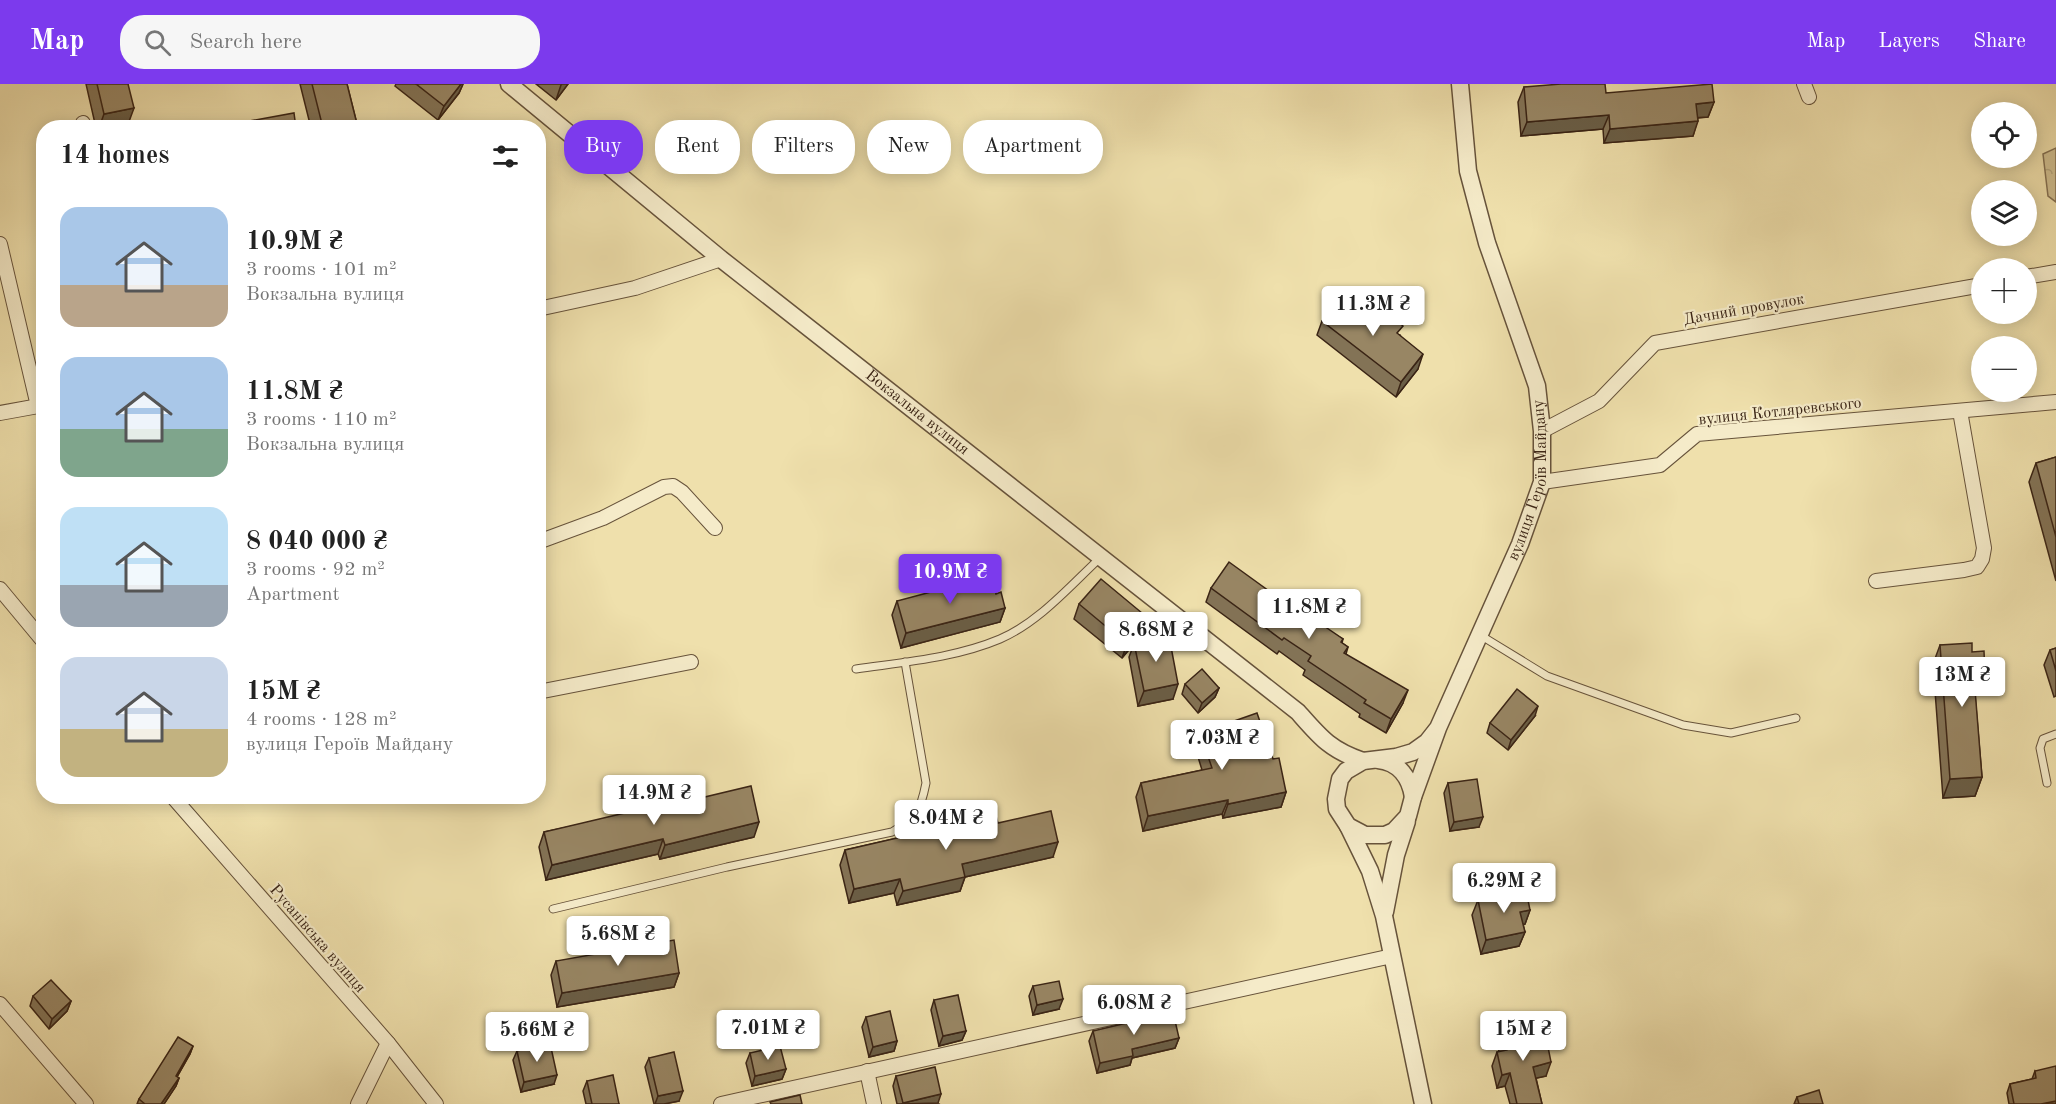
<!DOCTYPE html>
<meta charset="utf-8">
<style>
body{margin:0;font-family:"Old Standard TT",serif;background:#f6f6f6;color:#222;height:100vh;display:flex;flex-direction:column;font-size:22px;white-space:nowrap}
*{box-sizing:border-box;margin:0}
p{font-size:20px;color:#767676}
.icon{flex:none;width:33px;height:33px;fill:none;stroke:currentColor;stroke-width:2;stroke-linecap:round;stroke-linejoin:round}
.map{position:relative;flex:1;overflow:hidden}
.panel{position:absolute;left:36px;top:36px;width:510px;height:684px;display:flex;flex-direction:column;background:#fff;border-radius:24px;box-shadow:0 3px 15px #0003}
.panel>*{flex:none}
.hud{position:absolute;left:564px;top:36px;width:570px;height:54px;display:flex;gap:12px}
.tools{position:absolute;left:1971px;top:18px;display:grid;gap:12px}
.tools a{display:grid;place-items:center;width:66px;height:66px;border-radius:50%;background:#fff;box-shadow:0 3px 15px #0003;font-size:30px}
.price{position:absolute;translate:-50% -51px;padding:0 14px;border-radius:6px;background:#fff;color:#222;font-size:20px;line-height:39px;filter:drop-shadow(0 2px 3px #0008)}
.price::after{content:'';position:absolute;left:50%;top:36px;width:18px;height:14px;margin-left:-9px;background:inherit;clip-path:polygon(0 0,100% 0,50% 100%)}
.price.selected{background:#7c3aed;color:#fff}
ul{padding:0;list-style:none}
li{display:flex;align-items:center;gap:18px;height:150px;padding:0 24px}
li span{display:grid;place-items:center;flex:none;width:168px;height:120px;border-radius:18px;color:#555}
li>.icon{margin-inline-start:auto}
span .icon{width:72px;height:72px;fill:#fffc;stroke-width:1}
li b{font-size:26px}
h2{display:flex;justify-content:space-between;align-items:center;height:72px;padding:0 24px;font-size:26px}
.tag{padding:0 21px;border-radius:24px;background:#fff;box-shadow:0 3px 15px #0003;font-size:21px;line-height:54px}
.tag.selected{background:#7c3aed;color:#fff}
header{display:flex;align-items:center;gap:36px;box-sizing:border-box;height:84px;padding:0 30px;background:#7c3aed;color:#fff}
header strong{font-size:28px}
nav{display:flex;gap:33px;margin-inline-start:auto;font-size:21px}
.search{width:420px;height:54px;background:#f6f6f6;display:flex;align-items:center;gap:15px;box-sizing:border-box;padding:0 21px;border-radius:24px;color:#767676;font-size:22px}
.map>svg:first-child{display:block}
</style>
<header>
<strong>Map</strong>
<div class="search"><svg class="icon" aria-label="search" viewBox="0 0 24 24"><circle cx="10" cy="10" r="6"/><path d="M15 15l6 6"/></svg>Search here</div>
<nav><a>Map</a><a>Layers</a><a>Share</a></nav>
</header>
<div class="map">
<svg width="2056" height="1020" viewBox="0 0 2056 1020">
<defs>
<pattern id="forest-crowns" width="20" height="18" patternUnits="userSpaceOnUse" patternTransform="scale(1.5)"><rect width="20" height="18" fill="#d0c092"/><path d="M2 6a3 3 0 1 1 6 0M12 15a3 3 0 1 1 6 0" fill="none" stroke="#b3a57d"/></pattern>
</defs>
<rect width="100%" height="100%" fill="#efe0ac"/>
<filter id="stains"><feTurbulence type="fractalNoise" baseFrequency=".00333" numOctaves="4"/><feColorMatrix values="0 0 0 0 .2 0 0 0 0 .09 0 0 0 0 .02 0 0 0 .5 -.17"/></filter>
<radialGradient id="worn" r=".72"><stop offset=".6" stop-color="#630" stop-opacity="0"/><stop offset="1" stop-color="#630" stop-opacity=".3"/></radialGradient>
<path fill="url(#forest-crowns)" stroke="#857254" stroke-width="1.5" d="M 2056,64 L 2056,118 L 2048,112 L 2043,70 Z"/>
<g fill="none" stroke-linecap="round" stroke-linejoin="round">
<defs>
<g id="service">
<path d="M 1480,551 L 1547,592 L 1683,641 L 1731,649 L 1796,634"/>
<path d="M 856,585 C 904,578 955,574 1000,555 C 1039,538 1069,503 1100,474"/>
<path d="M 2047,699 L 2040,664 L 2043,655 L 2056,650"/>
<path d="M 553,825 L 727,783 L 892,748 C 917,732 920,729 926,699 L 905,578"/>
</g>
<g id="minor">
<path d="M 1804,0 L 1809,13"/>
<path d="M 83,39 L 84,44"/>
<path d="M 0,160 L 38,322"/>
<path d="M 2026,193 L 2056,188"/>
<path d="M 538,225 L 635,204 L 721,175"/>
<path d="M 0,329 L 44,321"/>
<path d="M 1542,347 L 1599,317 L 1655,259 L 1982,201"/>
<path d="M 1542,398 L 1660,381 L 1697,350 L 2056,318"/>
<path d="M 538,458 L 603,434 L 664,403 L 673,402 L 682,408 L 715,444"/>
<path d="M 1876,497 L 1964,486 L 1977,483 L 1982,475 L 1984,464 L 1960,327"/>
<path d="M 0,505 L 44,558"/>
<path d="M 538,608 L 691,578"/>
<path d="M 172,712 L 388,959 L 436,1020"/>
<path d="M 0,920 L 86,1020"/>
<path d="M 867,987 L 874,1020"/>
<path d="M 358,1020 L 388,959"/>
<path d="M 721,1020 L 1392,872"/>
</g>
<g id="tertiary">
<path id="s1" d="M 509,0 L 721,175 L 1298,628 C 1320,653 1330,666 1363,677"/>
<path id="s2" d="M 1438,644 L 1427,658 L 1413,668 L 1396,673 L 1363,677 L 1346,687 L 1340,695 L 1336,715 L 1337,725 L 1348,742 L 1365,751 L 1385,751 L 1394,747 L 1408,732 L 1413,713 L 1438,644 L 1520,460 L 1542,398 L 1542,347 L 1537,302 L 1487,159 L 1468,87 L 1460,0"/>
<path d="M 1378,676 C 1399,678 1410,694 1413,713"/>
<path d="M 1348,742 L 1370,787 L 1384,832 L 1423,1020"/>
<path d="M 1385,828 L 1396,771 L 1407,737"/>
</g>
</defs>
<use href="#service" stroke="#67533b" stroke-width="9"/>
<use href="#minor" stroke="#67533b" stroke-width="16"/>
<use href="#tertiary" stroke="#67533b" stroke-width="19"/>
<use href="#service" stroke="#f5ebc9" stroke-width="7"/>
<use href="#minor" stroke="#f5ebc9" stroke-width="14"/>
<use href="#tertiary" stroke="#f5ebc9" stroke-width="16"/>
</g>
<g fill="#837356" stroke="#3a2415" stroke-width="1.5">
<path d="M 86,0 L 128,0 L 127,43 L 96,44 Z"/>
<path d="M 300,0 L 347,0 L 358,44 L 311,44 Z"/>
<path d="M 396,0 L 463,0 L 459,9 L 438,36 L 395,2 Z"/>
<path d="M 536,0 L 568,0 L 556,16 Z"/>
<path d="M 1524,3 L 1606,9 L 1714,18 L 1708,33 L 1698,34 L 1693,52 L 1604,59 L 1603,45 L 1521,52 L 1518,18 Z"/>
<path d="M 1322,237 L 1400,251 L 1418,285 L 1396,313 L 1317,251 Z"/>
<path d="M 2056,373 L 2056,497 L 2029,398 L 2036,379 Z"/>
<path d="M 1211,504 L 1316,541 L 1343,555 L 1342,559 L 1348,563 L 1346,570 L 1403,619 L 1386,649 L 1359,633 L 1360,630 L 1303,591 L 1305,586 L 1279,567 L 1277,570 L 1206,518 Z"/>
<path d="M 996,510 L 1005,524 L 1000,538 L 901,564 L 892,531 L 897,517 Z"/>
<path d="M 1079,520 L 1148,534 L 1143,548 L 1135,559 L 1173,615 L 1138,622 L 1129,573 L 1134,560 L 1122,574 L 1074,535 Z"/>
<path d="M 1940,561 L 1972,568 L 1978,611 L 1975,611 L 1982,693 L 1975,712 L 1943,714 L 1933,580 Z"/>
<path d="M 2056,564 L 2056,612 L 2054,613 L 2044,581 L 2050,566 Z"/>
<path d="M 1185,600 L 1219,604 L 1215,613 L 1198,629 L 1182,610 Z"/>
<path d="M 1535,632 L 1508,666 L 1487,649 L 1490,639 Z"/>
<path d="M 1200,649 L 1273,675 L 1286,708 L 1281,723 L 1223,734 L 1222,730 L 1143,747 L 1136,713 L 1141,699 L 1202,686 L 1195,663 Z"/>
<path d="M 1448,699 L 1479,743 L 1450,747 L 1444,709 Z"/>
<path d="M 646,727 L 754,753 L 660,775 L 658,770 L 546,796 L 539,763 L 544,748 Z"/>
<path d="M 940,738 L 957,741 L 998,739 L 1053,773 L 965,793 L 960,807 L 897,821 L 894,809 L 849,819 L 840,781 L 845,766 L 937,745 Z"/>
<path d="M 1478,816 L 1530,826 L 1525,840 L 1523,841 L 1525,848 L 1519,862 L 1481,870 L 1472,831 Z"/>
<path d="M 556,877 L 679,889 L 674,903 L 557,923 L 551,891 Z"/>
<path d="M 1033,902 L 1059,925 L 1033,931 L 1029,912 Z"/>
<path d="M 33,912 L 71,917 L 67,927 L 49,945 L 30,922 Z"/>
<path d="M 934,916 L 966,947 L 962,956 L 939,962 L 931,926 Z"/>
<path d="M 866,933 L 897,957 L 894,967 L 869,973 L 862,943 Z"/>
<path d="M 1502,944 L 1529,953 L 1546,992 L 1536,994 L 1542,1020 L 1510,1020 L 1505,1002 L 1497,1004 L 1492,982 L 1497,968 L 1499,968 L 1497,957 Z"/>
<path d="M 1093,947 L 1179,954 L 1175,964 L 1132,974 L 1130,981 L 1097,989 L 1089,957 Z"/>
<path d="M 193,962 L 190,970 L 177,993 L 179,994 L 176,1002 L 164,1020 L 137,1020 L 139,1015 Z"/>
<path d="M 517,967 L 554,1000 L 521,1008 L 513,976 Z"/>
<path d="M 750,969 L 786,985 L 782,995 L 752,1002 L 746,979 Z"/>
<path d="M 649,974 L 679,1017 L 664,1020 L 654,1020 L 645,983 Z"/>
<path d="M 2035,987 L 2056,1020 L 2009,1020 L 2007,1009 L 2010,1000 L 2032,995 Z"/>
<path d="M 896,992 L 938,1019 L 897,1020 L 893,1002 Z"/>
<path d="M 587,997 L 619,1020 L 586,1020 L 583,1007 Z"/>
<path d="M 1797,1013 L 1823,1020 L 1794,1020 Z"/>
</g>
<g fill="#6a5e46" stroke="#3a2415" stroke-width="1.5">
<path d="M 461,0 L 463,0 L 459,9 L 438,36 L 444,22 Z"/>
<path d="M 562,0 L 568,0 L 556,16 L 561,1 Z"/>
<path d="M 1714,18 L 1708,33 L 1691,34 L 1696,20 Z"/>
<path d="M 134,24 L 127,43 L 99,44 L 104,30 Z"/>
<path d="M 1609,31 L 1603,45 L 1521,52 L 1527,38 Z"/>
<path d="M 1698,37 L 1693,52 L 1604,59 L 1610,45 Z"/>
<path d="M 1423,270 L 1418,285 L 1396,313 L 1401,298 Z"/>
<path d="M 1005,524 L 1000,538 L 901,564 L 906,549 Z"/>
<path d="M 1148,534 L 1143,548 L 1122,574 L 1127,560 Z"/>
<path d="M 1985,592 L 1978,611 L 1967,612 L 1974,593 Z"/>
<path d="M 1178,600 L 1173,615 L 1138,622 L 1144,607 Z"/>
<path d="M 1219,604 L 1215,613 L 1198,629 L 1202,619 Z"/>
<path d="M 1408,606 L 1403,619 L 1386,649 L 1391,635 Z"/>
<path d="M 1538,622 L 1535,632 L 1508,666 L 1511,656 Z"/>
<path d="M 1982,693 L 1975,712 L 1943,714 L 1950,695 Z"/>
<path d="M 1286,708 L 1281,723 L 1223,734 L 1228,720 Z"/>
<path d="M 1228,716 L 1222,730 L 1143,747 L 1148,732 Z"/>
<path d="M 1483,733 L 1479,743 L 1450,747 L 1454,738 Z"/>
<path d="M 759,738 L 754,753 L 660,775 L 665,761 Z"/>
<path d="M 663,755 L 658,770 L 546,796 L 552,781 Z"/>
<path d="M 1058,758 L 1053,773 L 965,793 L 960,807 L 897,821 L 903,807 L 962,780 Z"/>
<path d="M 900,795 L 894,809 L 849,819 L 854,805 Z"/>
<path d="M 1530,826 L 1525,840 L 1515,842 L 1520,828 Z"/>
<path d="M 1525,848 L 1519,862 L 1481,870 L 1486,856 Z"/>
<path d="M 679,889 L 674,903 L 557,923 L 562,909 Z"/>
<path d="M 1063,915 L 1059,925 L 1033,931 L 1037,921 Z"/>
<path d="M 71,917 L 67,927 L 49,945 L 52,935 Z"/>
<path d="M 966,947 L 962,956 L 939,962 L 943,952 Z"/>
<path d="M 1179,954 L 1175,964 L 1132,974 L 1130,981 L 1097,989 L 1100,979 L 1132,965 Z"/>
<path d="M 897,957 L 894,967 L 869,973 L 873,963 Z"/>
<path d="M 193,962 L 190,970 L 173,1000 L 176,992 Z"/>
<path d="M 1551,978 L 1546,992 L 1528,996 L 1533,983 Z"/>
<path d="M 786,985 L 782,995 L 752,1002 L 755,992 Z"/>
<path d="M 1510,989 L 1505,1002 L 1497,1004 L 1502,991 Z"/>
<path d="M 557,991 L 554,1000 L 521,1008 L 524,998 Z"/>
<path d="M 179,994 L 176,1002 L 164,1020 L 161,1020 Z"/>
<path d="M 683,1007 L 679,1017 L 664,1020 L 655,1020 L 658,1012 Z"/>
<path d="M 941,1010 L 938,1019 L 902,1020 L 903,1019 Z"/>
<path d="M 2056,1017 L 2056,1020 L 2040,1020 Z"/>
</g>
<g fill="#988664" stroke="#3a2415" stroke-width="1.5">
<path d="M 97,0 L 128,0 L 134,24 L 104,30 Z"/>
<path d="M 312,0 L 347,0 L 358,44 L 323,44 Z"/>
<path d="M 416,0 L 461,0 L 444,22 Z"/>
<path d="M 1561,0 L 1605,0 L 1606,9 L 1712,0 L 1714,18 L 1696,20 L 1698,37 L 1610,45 L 1609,31 L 1527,38 L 1524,3 Z"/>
<path d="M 294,29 L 296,44 L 211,44 Z"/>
<path d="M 1344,208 L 1386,240 L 1392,233 L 1403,242 L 1397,249 L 1423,270 L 1401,298 L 1322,237 Z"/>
<path d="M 2056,373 L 2056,453 L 2036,379 Z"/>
<path d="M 1229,478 L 1316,541 L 1318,538 L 1343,555 L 1341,558 L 1348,563 L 1344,569 L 1408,606 L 1391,635 L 1364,619 L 1366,616 L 1308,577 L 1311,572 L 1284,554 L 1282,556 L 1211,504 Z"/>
<path d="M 991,492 L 996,510 L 1001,508 L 1005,524 L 906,549 L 897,517 Z"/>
<path d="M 1101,495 L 1148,534 L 1127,560 L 1079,520 Z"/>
<path d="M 1169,552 L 1178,600 L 1144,607 L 1134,559 Z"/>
<path d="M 1972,559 L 1972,568 L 1984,567 L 1985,592 L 1974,593 L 1982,693 L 1950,695 L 1940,561 Z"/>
<path d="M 2056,564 L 2056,587 L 2050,566 Z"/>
<path d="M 1202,585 L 1219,604 L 1202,619 L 1185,600 Z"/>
<path d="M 1517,605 L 1538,622 L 1511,656 L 1490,639 Z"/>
<path d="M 1257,629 L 1273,675 L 1279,674 L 1286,708 L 1228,720 L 1228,716 L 1148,732 L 1141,699 L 1212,684 L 1200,649 Z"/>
<path d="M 1477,695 L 1483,733 L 1454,738 L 1448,699 Z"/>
<path d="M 751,702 L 759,738 L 665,761 L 663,755 L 552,781 L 544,748 L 646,724 L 646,727 Z"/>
<path d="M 1051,727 L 1058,758 L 962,780 L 965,793 L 903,807 L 900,795 L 854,805 L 845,766 L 941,744 L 940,738 L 956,735 L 957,741 L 996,732 L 998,739 Z"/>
<path d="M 1526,806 L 1530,826 L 1520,828 L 1525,848 L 1486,856 L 1478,816 Z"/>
<path d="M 674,856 L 679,889 L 562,909 L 556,877 Z"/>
<path d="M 51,896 L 71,917 L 52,935 L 33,912 Z"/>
<path d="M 1059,897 L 1063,915 L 1037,921 L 1033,902 Z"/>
<path d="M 958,911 L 966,947 L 943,952 L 934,916 Z"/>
<path d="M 890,927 L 897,957 L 873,963 L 866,933 Z"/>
<path d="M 1173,928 L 1179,954 L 1132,965 L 1133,972 L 1100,979 L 1093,947 Z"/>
<path d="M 1526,938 L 1529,953 L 1537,952 L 1540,965 L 1548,963 L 1551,978 L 1533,983 L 1542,1020 L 1517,1020 L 1510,989 L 1502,991 L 1497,968 L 1507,966 L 1502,944 Z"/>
<path d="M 178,953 L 193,962 L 176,992 L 179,994 L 161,1020 L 145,1020 L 139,1015 Z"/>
<path d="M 550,959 L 557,991 L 524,998 L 517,967 Z"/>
<path d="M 780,962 L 786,985 L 755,992 L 750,969 Z"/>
<path d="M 674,968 L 683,1007 L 658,1012 L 649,974 Z"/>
<path d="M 2056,982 L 2056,1017 L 2041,1020 L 2014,1020 L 2010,1000 L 2036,994 L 2035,987 Z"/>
<path d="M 935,983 L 941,1010 L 903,1019 L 896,992 Z"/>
<path d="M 613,991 L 619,1020 L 592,1020 L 587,997 Z"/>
<path d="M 1819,1006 L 1823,1020 L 1799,1020 L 1797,1013 Z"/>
<path d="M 800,1011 L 802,1020 L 771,1020 L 770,1018 Z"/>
</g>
<g text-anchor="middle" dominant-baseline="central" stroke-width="4.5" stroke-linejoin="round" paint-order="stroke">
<g font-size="16" fill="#3a2415" stroke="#f5ebc9">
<text transform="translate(1744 226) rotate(-10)">Дачний провулок</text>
<text transform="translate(1780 328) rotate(-6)">вулиця Котляревського</text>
<text stroke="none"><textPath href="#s1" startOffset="524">Вокзальна вулиця</textPath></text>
<text stroke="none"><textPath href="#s2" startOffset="596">вулиця Героїв Майдану</textPath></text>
<text transform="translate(317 855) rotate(49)">Русанівська вулиця</text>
</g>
</g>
<rect width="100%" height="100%" filter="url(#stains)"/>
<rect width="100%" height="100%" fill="url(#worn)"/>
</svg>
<div class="tools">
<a><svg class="icon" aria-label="locate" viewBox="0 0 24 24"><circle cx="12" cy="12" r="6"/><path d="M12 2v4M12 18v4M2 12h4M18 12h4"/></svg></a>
<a><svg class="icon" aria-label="layers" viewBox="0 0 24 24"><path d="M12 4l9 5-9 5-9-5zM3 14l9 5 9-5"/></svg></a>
<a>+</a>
<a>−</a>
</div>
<b class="price" style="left:1373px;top:253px">11.3M ₴</b>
<b class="price selected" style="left:950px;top:521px">10.9M ₴</b>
<b class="price" style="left:1309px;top:556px">11.8M ₴</b>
<b class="price" style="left:1156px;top:579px">8.68M ₴</b>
<b class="price" style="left:1962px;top:624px">13M ₴</b>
<b class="price" style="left:1222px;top:687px">7.03M ₴</b>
<b class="price" style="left:654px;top:742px">14.9M ₴</b>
<b class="price" style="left:946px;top:767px">8.04M ₴</b>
<b class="price" style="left:1504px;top:830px">6.29M ₴</b>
<b class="price" style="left:618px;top:883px">5.68M ₴</b>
<b class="price" style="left:1134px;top:952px">6.08M ₴</b>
<b class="price" style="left:768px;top:977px">7.01M ₴</b>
<b class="price" style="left:1523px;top:978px">15M ₴</b>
<b class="price" style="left:537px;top:979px">5.66M ₴</b>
<div class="hud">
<a class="tag selected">Buy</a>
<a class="tag">Rent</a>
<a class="tag">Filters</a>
<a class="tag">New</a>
<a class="tag">Apartment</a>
</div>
<section class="panel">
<h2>14 homes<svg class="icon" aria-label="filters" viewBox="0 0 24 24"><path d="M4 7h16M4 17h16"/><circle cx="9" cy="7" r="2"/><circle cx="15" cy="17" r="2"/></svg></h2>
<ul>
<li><span style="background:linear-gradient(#a9c7e8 65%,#b9a48a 0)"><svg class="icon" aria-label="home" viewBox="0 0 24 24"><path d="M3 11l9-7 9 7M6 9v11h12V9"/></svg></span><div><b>10.9M ₴</b><p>3 rooms · 101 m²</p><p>Вокзальна вулиця</p></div></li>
<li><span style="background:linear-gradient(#a9c7e8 60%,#7fa58c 0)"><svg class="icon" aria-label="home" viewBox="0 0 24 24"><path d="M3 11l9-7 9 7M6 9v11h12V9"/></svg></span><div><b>11.8M ₴</b><p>3 rooms · 110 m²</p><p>Вокзальна вулиця</p></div></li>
<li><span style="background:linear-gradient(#bfe0f5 65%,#9aa5b1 0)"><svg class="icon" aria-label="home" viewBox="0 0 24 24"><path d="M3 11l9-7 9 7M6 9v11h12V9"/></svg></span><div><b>8 040 000 ₴</b><p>3 rooms · 92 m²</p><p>Apartment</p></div></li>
<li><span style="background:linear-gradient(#c9d6e8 60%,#c2b280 0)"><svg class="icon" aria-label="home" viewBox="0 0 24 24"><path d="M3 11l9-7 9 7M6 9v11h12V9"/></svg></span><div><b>15M ₴</b><p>4 rooms · 128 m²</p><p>вулиця Героїв Майдану</p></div></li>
</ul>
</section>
</div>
